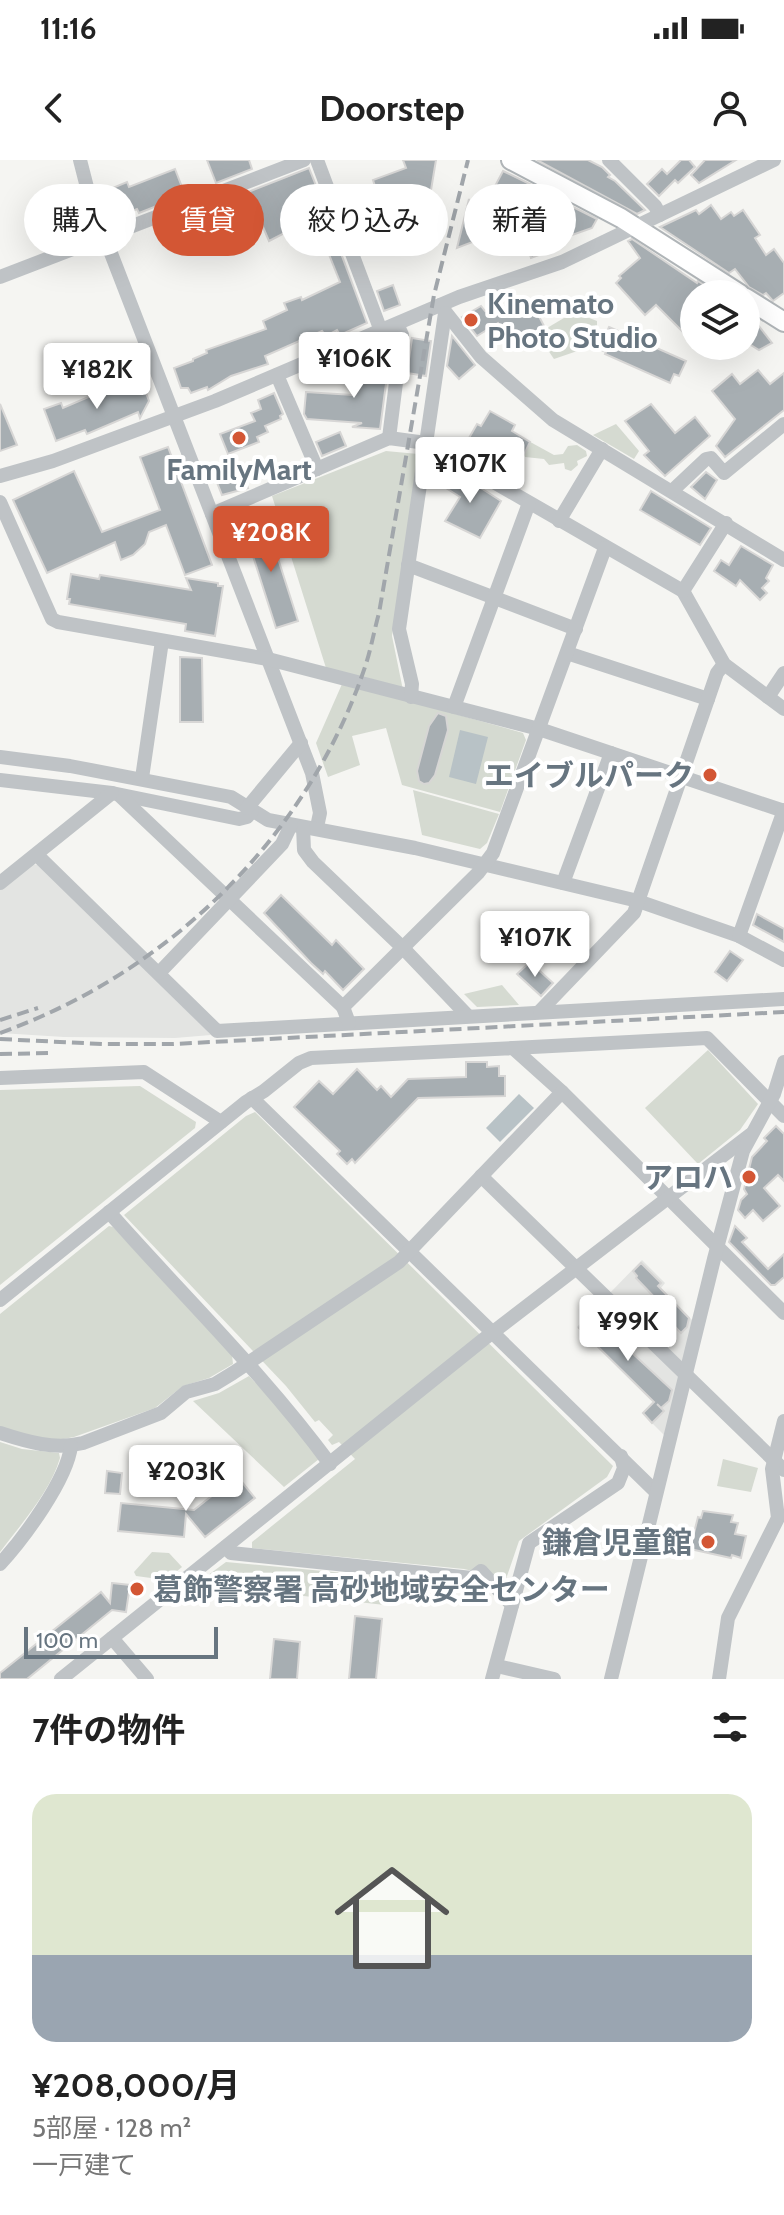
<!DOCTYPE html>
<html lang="ja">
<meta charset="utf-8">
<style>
body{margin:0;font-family:Cabin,"Noto Sans JP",sans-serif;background:#f2f2f2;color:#222;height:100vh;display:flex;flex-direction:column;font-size:30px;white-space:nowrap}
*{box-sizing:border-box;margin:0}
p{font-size:26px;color:#767676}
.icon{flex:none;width:44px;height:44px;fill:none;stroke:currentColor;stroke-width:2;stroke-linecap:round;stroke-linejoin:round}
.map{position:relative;height:1519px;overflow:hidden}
.details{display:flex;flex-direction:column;background:#fff;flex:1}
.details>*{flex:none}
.banner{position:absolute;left:24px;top:24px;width:736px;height:72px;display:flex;gap:16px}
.tools{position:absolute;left:680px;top:120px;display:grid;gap:16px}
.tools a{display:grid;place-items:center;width:80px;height:80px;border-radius:50%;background:#fff;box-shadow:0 8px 32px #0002;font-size:40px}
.scale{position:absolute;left:24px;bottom:20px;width:194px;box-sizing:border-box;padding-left:8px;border:4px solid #677580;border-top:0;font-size:22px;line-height:28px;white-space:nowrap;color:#677580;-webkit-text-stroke:6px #fff;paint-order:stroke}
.price{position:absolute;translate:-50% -68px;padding:0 18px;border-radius:8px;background:#fff;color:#222;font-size:26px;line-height:52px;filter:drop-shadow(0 2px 4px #0008)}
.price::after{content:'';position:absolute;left:50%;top:48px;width:24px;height:18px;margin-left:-12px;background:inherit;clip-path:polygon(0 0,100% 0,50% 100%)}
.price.selected{background:#d35634;color:#fff}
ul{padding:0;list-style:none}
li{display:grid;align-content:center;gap:16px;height:424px;padding:0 32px}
li span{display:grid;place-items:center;height:248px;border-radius:24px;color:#555}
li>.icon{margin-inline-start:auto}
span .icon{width:144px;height:144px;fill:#fffc;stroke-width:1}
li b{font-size:34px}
h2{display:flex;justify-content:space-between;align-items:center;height:96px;padding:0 32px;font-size:34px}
.pill{padding:0 28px;border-radius:36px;background:#fff;box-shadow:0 8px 32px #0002;font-size:28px;line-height:72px}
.pill.selected{background:#d35634;color:#fff}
.status{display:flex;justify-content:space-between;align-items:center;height:56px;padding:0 40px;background:#fff;direction:ltr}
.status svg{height:22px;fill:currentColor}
header{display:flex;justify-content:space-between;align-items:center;height:104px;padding:0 32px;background:#fff;font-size:36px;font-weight:800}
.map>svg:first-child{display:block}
</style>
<div class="status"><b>11:16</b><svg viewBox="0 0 49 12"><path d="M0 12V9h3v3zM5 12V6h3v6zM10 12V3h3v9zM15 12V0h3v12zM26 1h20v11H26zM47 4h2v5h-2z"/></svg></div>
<header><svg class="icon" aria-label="back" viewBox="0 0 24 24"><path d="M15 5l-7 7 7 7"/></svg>Doorstep<svg class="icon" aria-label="person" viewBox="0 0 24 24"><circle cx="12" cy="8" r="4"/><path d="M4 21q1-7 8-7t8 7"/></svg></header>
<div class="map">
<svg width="784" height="1519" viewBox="0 0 784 1519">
<rect width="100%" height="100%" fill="#f5f5f2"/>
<g fill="#e3e4e2">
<path d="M 31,704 L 39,705 L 211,875 L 175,878 L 64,877 L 0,873 L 0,728 Z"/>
<path d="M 642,1100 L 665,1123 L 661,1128 L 693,1161 L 666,1277 L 642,1253 L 653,1241 L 577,1167 Z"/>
</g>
<g fill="#d5dad1">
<path d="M 574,152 L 597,161 L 597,169 L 586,188 L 554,199 L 537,174 Z"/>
<path d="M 616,264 L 639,291 L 634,299 L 593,275 Z"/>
<path d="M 523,278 L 554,295 L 563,294 L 568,286 L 577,285 L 586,291 L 587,296 L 577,301 L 578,305 L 571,311 L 565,309 L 564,303 L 549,305 L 544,299 L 525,297 L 517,279 Z"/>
<path d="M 386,291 L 418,294 L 392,476 L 405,540 L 523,573 L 526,580 L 500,652 L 402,625 L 386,568 L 352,576 L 360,605 L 328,617 L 316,583 L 346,515 L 326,508 L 272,336 Z"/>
<path d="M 413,630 L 499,654 L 487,683 L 480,689 L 422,675 Z"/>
<path d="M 502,825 L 519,845 L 477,847 L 464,834 Z"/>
<path d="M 708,890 L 758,944 L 740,970 L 698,1004 L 645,948 Z"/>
<path d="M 140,926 L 196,962 L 195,968 L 0,1125 L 0,930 Z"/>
<path d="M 255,952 L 613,1306 L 607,1317 L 519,1381 L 506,1419 L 464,1409 L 252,1388 L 252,1382 L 355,1299 L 339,1282 L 332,1285 L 328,1280 L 333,1275 L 319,1260 L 315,1262 L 286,1226 L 124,1055 L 246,956 Z"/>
<path d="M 109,1066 L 113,1067 L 232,1195 L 233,1204 L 209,1218 L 183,1226 L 155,1248 L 74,1277 L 58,1280 L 35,1277 L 0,1267 L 0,1154 Z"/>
<path d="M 249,1216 L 284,1253 L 319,1299 L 284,1327 L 193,1241 L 219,1233 Z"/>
<path d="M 0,1282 L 22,1289 L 59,1293 L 60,1298 C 50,1332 21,1364 0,1392 Z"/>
<path d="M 723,1299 L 758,1308 L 751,1332 L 717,1326 Z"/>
<path d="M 152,1392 L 169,1393 L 182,1407 L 166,1420 L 136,1416 L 134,1412 Z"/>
<path d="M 226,1402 L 398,1418 L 394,1446 L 196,1424 Z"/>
</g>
<g fill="#b8c2c6">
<path d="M 460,570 L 488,577 L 476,624 L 449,617 Z"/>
<path d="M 519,934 L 534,948 L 500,982 L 486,968 Z"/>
</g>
<g fill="#a7aeb2" stroke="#d7d6d5" stroke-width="2">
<path d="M 207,0 L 249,0 L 252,9 L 216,23 Z"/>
<path d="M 403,0 L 436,0 L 430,36 L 439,58 L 429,62 L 427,56 L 415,59 L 359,82 L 345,45 L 376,29 L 373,20 L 406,8 Z"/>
<path d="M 537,0 L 588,0 L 602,7 L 610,15 L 608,17 L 615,21 L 645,50 L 637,54 Z"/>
<path d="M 681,0 L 689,0 L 695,7 L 678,23 L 675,20 L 659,36 L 647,24 L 662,9 L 667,14 Z"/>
<path d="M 705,0 L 736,0 L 699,23 L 691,15 Z"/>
<path d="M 309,8 L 322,41 L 317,43 L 319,49 L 301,56 L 304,63 L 269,81 L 248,32 Z"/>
<path d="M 175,9 L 185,35 L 139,53 L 137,49 L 113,59 L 103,32 L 127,22 L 129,27 Z"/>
<path d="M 503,11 L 544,31 L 537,44 L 515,33 L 502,58 L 499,56 L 496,61 L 493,60 L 491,65 L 475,57 L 483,78 L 457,88 L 469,39 L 470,44 L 484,47 Z"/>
<path d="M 569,45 L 597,59 L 592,68 L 558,80 L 560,87 L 531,98 L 518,57 L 533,52 L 539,69 L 561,61 Z"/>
<path d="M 711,45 L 721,59 L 731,52 L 734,56 L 743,50 L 760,75 L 755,78 L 766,95 L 774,89 L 784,103 L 784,133 L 773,141 L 766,133 L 763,135 L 749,127 L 735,109 L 729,113 L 660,67 L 696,50 L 699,54 Z"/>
<path d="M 632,79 L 697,123 L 698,121 L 718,134 L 694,134 L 694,183 L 656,145 L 645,155 L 616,123 L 621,118 L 619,116 L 640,98 L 628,81 Z"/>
<path d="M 339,88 L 367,163 L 340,175 L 337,170 L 326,176 L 322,171 L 265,196 L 268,204 L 231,216 L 208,230 L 207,227 L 191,233 L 188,228 L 181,228 L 174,208 L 193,201 L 193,199 L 207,193 L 206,190 L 266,169 L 263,161 L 287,150 L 284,143 L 301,137 L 302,140 L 340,122 L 328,92 Z"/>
<path d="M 393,125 L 400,145 L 384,151 L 377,131 Z"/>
<path d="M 514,141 L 519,150 L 532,143 L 544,166 L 523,180 L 521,176 L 517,179 L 514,174 L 508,178 L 498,163 L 477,176 L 462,157 L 481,146 L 485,151 L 495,145 L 498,150 Z"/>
<path d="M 755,161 L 772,183 L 759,190 L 746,182 L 746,168 Z"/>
<path d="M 609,167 L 686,201 L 679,216 L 674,214 L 670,223 L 605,194 L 606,192 L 599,189 Z"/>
<path d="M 452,176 L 475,205 L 459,219 L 447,206 Z"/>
<path d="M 412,178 L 431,181 L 426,216 L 407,213 Z"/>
<path d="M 370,200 L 389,201 L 380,269 L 352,267 L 362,263 L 307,259 L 304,254 L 306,232 L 353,235 L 354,220 L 360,221 L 361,206 Z"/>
<path d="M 758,210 L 770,224 L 784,213 L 784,250 L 725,297 L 716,286 L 735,259 L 712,231 L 732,214 L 740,224 Z"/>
<path d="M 142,222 L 149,241 L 140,258 L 138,252 L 87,274 L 85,270 L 56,281 L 44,249 L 61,243 L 63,248 L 121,223 L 124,229 Z"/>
<path d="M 274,233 L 283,254 L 280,256 L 281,259 L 265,266 L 268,272 L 257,277 L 259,282 L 228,294 L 220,274 L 255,261 L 251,253 L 261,249 L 258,240 Z"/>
<path d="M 0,244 L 17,285 L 0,291 Z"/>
<path d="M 651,244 L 675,273 L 695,257 L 710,276 L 665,316 L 644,295 L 649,291 L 625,261 Z"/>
<path d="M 490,251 L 515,265 L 512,271 L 530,282 L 519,305 L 501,296 L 492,310 L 461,292 L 477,264 L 481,266 Z"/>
<path d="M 340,272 L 346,286 L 322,296 L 316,282 Z"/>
<path d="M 168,287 L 212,405 L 185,415 L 166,365 L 149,372 L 145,384 L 133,395 L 121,400 L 115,382 L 47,413 L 13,340 L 74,311 L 102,372 L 160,350 L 140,297 Z"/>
<path d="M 237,300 L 248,328 L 222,335 L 212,310 Z"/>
<path d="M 453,310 L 501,341 L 480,378 L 445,361 L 460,337 L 443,326 Z"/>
<path d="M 706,312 L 717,320 L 705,339 L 691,327 Z"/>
<path d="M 651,331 L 711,368 L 700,385 L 640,350 Z"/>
<path d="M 266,361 L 298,461 L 276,468 L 244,368 Z"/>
<path d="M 741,386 L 773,405 L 766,418 L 769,421 L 762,428 L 767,433 L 760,440 L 740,420 L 736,426 L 714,411 L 721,400 L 729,405 Z"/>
<path d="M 71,414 L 99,419 L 100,415 L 191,430 L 186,418 L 218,423 L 218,426 L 223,426 L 215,476 L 185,471 L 186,464 L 69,444 L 70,439 L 67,439 Z"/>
<path d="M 180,497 L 202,498 L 203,562 L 180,562 Z"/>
<path d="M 438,553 L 446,556 L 448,570 L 435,615 L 429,623 L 424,624 L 419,621 L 417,611 L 429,566 Z"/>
<path d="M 281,735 L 332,785 L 336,780 L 364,809 L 343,830 L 325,811 L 323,814 L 311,803 L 264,753 Z"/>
<path d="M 757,754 L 784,769 L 784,782 L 753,765 Z"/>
<path d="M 730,791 L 743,800 L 727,821 L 715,812 Z"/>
<path d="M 530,802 L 553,823 L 541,836 L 517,814 Z"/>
<path d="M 466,902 L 487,902 L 487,907 L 499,906 L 499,916 L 505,916 L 505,936 L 418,938 L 355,1003 L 352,999 L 347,1004 L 337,994 L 340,991 L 294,947 L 319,921 L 333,934 L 357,909 L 377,930 L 381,926 L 391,937 L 408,919 L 466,917 Z"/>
<path d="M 776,966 L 784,974 L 784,1021 L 778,1015 L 764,1028 L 780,1046 L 763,1061 L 753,1050 L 745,1058 L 738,1050 L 741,1040 L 747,1034 L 744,1029 L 752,997 L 767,981 L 764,978 Z"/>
<path d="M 735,1066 L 747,1078 L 742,1082 L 768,1109 L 784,1094 L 784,1117 L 775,1125 L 771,1125 L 729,1082 Z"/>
<path d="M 641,1103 L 661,1123 L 658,1126 L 689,1158 L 687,1167 L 681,1173 L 656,1147 L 660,1143 L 636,1118 L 637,1116 L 633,1111 Z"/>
<path d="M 600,1146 L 609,1154 L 602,1165 L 672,1230 L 669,1241 L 661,1248 L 657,1244 L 664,1251 L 652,1263 L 643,1253 L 654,1242 L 579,1168 Z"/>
<path d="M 107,1311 L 122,1313 L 120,1334 L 105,1333 Z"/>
<path d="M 237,1316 L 255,1338 L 205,1377 L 186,1354 L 184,1377 L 118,1371 L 121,1343 L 194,1350 Z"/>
<path d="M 703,1351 L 733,1355 L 731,1362 L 738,1363 L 735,1374 L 746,1376 L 741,1398 L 732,1395 L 731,1398 L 690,1389 L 698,1357 L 701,1358 Z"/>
<path d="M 112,1423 L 130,1425 L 126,1452 L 112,1450 L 27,1519 L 0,1519 L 0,1513 L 101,1432 L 110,1443 Z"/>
<path d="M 355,1456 L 382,1459 L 376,1519 L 349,1519 Z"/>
<path d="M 274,1479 L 300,1482 L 297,1519 L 270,1519 Z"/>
</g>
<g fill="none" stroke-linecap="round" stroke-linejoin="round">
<defs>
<g id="major">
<path d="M 511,0 L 621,58 L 740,134"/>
<path d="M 746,138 L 784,162"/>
</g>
</defs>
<use href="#major" stroke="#b0b5b8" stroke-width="22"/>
<g stroke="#bfc3c6" stroke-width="14">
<path d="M 80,0 L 90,39 L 312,613 L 320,653 L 317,667"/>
<path d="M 317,0 L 381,171"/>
<path d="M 609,0 L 655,46 L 660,55"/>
<path d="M 0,117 L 304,0"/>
<path d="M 440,145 L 481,197 L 553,260 L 784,400"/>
<path d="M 277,215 L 317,309"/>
<path d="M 389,278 L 402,175 L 397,164"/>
<path d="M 0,316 L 53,301 L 215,241 L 459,137 L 562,102 L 774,0"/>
<path d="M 672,331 L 706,299 L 711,298 L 724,313 L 784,264"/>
<path d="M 0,342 L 52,459 L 58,462 L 268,499 L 454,547 L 539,569 L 784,651"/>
<path d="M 212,354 L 389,278 L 426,283 L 683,431 L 724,504 L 784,549"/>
<path d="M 559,361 L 602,289"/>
<path d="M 408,405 L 576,469"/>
<path d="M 683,431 L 726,363"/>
<path d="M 567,493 L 708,539"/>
<path d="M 411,537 L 412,524 L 399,469 L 445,153"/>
<path d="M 768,537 L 784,513"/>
<path d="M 454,547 L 529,343"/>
<path d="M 0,597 L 70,606 L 231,637 L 268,660 L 415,688 L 638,741 L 739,776 L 784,800"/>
<path d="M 142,618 L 162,481"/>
<path d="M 0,620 L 112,633 L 239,659 L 247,657 L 252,651"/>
<path d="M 119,635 L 343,847"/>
<path d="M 247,648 L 301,583"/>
<path d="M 303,667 L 304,690 L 313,702 L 403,788 L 467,855"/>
<path d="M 37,695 L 217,871 L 784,839"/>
<path d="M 0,723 L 112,633"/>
<path d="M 563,723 L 611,593"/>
<path d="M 739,776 L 784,650"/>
<path d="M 159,813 L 282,684 L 291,665"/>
<path d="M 540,851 L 634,753 L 717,513 L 724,504"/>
<path d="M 349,863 L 343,847 L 478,713 L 493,693 L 605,388"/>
<path d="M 513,888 L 707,878 L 784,956"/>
<path d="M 0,918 L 144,912 L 221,962"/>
<path d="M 252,938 L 656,1332"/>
<path d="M 481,1016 L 784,1310"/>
<path d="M 109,1052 C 183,1136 264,1214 330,1304"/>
<path d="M 0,1140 L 246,942 L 264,931 L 299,903 L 311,898 L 513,888 L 562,932 L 784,1153"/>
<path d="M 0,1273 C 27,1282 55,1290 83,1283 L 161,1253 L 186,1232 L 215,1224 L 233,1213 L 399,1102 L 562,932"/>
<path d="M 226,1387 L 231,1393 L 472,1418 L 481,1411 L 512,1445"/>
<path d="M 0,1404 C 23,1379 67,1320 71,1286"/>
<path d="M 112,1478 L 147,1519"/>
<path d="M 497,1506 L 554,1519"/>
<path d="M 61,1519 L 484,1179 L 750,975"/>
<path d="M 492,1519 L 529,1383 L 618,1323 L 624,1308 L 621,1296"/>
<path d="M 611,1519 L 714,1099 L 743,991 L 774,934 L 784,902"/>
<path d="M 719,1519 L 728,1458 L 778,1358 L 772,1309 L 784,1261"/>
</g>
<use href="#major" stroke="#fff" stroke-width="18"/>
<g stroke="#a1a6ab" stroke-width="4" stroke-dasharray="12 6" stroke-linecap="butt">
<path d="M 0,860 L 38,848"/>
<path d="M 0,873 C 168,813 308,677 365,507 C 371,489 374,471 379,453 L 434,135 L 468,0"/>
<path d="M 0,879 L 102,884 L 173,884 L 784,852"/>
<path d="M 0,894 L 52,893"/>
</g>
</g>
<g fill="#d35634" stroke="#fff" stroke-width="3">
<circle cx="471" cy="160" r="8"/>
<circle cx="239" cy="278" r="8"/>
<circle cx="710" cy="615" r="8"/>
<circle cx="749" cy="1017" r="8"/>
<circle cx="708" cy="1382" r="8"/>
<circle cx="137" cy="1429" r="8"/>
</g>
<g text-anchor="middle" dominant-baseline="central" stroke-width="8" stroke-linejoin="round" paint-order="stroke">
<g font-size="30" font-weight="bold" fill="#677580" stroke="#fff" text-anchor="end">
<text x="487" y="143" text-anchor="start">Kinemato<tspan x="487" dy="34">Photo Studio</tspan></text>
<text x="239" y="309" text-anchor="middle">FamilyMart</text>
<text x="694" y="615">エイブルパーク</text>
<text x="733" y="1017">アロハ</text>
<text x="692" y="1382">鎌倉児童館</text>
<text x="153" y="1429" text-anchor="start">葛飾警察署 高砂地域安全センター</text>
</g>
</g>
</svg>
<div class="tools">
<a><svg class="icon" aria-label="layers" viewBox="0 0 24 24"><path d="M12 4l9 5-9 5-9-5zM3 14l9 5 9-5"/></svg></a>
</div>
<div class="scale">100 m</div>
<b class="price" style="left:354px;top:240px">¥106K</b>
<b class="price" style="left:97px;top:251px">¥182K</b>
<b class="price" style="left:470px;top:345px">¥107K</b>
<b class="price selected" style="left:271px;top:414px">¥208K</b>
<b class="price" style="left:535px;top:819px">¥107K</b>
<b class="price" style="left:628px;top:1203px">¥99K</b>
<b class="price" style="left:186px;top:1353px">¥203K</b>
<div class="banner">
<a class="pill">購入</a>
<a class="pill selected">賃貸</a>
<a class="pill">絞り込み</a>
<a class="pill">新着</a>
</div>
</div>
<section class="details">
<h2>7件の物件<svg class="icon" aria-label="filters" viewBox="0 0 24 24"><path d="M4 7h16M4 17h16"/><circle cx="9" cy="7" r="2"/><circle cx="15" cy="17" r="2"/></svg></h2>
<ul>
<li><span style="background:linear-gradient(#dfe7d0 65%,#9aa5b1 0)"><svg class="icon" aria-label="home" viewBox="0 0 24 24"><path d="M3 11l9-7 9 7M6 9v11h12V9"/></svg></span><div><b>¥208,000/月</b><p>5部屋 · 128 m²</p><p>一戸建て</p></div></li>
</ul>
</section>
